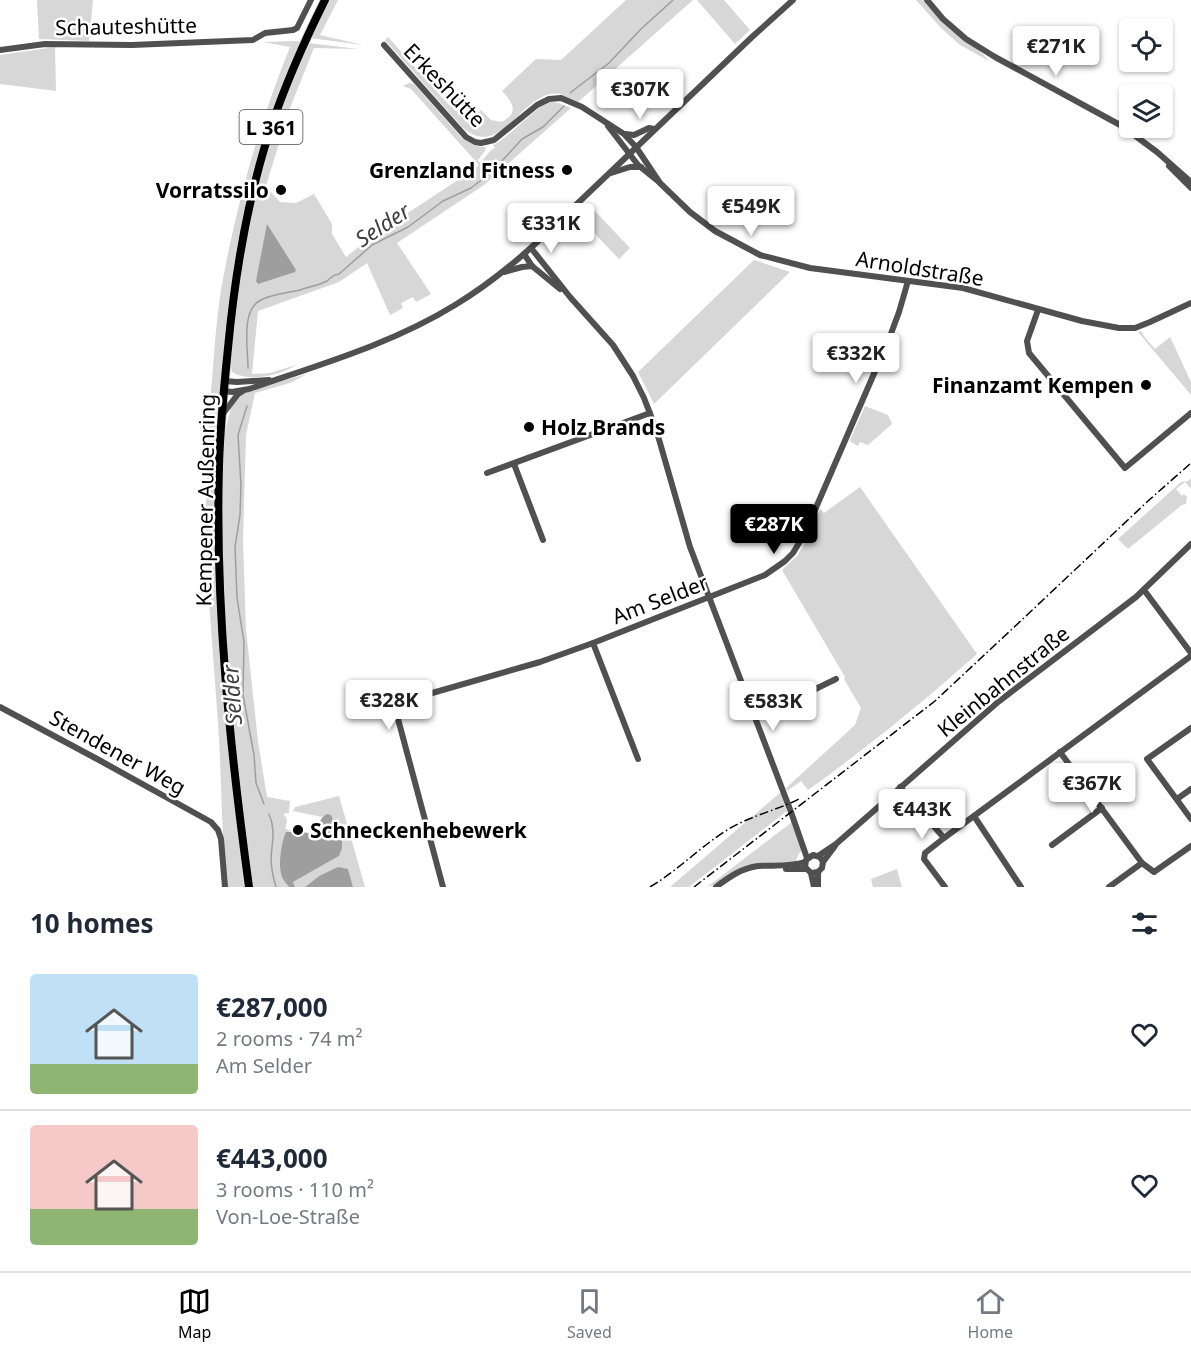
<!DOCTYPE html>
<meta charset="utf-8">
<style>
body{margin:0;font-family:"Noto Sans",sans-serif;background:#f2f2f3;color:#1f2937;height:100vh;display:flex;flex-direction:column;font-size:22px;white-space:nowrap}
*{box-sizing:border-box;margin:0}
p{font-size:20px;color:#747a83}
.icon{flex:none;width:33px;height:33px;fill:none;stroke:currentColor;stroke-width:2;stroke-linecap:round;stroke-linejoin:round}
.map{position:relative;height:887px;overflow:hidden}
.details{display:flex;flex-direction:column;background:#fff;flex:1}
.details>*{flex:none}
.fabs{position:absolute;left:1119px;top:18px;display:grid;gap:12px}
.fabs a{display:grid;place-items:center;width:54px;height:54px;border-radius:6px;background:#fff;box-shadow:0 2px 4px #0004;font-size:30px}
.price{position:absolute;translate:-50% -51px;padding:0 14px;border-radius:6px;background:#fff;color:#222;font-size:20px;line-height:39px;filter:drop-shadow(0 2px 3px #0008)}
.price::after{content:'';position:absolute;left:50%;top:36px;width:18px;height:14px;margin-left:-9px;background:inherit;clip-path:polygon(0 0,100% 0,50% 100%)}
.price.selected{background:#000;color:#fff}
ul{padding:0;list-style:none}
li{display:flex;align-items:center;gap:18px;height:150px;padding:0 30px}
li+li{border-top:2px solid #e0e1e3}
li span{display:grid;place-items:center;flex:none;width:168px;height:120px;border-radius:6px;color:#555}
li>.icon{margin-inline-start:auto}
span .icon{width:72px;height:72px;fill:#fffc;stroke-width:1}
li b{font-size:26px}
h2{display:flex;justify-content:space-between;align-items:center;height:72px;padding:0 30px;font-size:26px}
.dock{display:flex;justify-content:space-around;align-items:center;height:84px;border-top:2px solid #e0e1e3;background:#fff;font-size:16px;color:#747a83}
.dock a{display:grid;justify-items:center;gap:3px}
.dock .selected{color:#000}
.map>svg:first-child{display:block}
</style>
<div class="map">
<svg width="1191" height="887" viewBox="0 0 1191 887">
<rect width="100%" height="100%" fill="#fff"/>
<g fill="#d7d7d7">
<path d="M 37,0 L 93,0 L 89,41 L 39,39 Z"/>
<path d="M 329,0 L 338,0 L 320,35 L 363,45 L 310,38 Z"/>
<path d="M 626,0 L 693,0 L 578,102 L 561,95 L 562,94 C 522,86 504,162 463,128 L 385,40 L 388,37 L 449,105 L 458,96 L 475,115 L 481,110 L 491,120 L 502,122 C 520,112 512,102 502,91 L 536,59 L 561,60 Z"/>
<path d="M 697,0 L 724,0 L 750,30 L 735,44 Z"/>
<path d="M 916,0 L 923,0 C 935,14 949,28 964,40 C 973,47 982,51 989,61 L 960,45 L 941,28 Z"/>
<path d="M 295,41 L 302,42 L 282,86 L 260,153 L 241,230 L 230,292 L 220,384 L 216,443 L 216,509 L 246,887 L 227,887 C 221,833 222,778 218,724 C 214,662 208,601 206,539 C 205,481 208,424 213,367 C 215,341 217,315 221,290 C 236,206 258,126 290,47 L 263,42 Z"/>
<path d="M 308,43 L 359,49 L 314,48 L 290,108 L 264,192 L 271,192 L 280,202 L 296,203 L 314,194 L 332,224 L 332,234 L 346,257 L 366,241 L 386,231 L 385,228 L 473,170 L 479,165 L 411,89 L 403,86 L 409,83 L 414,84 L 462,138 L 476,146 L 486,147 L 485,151 L 478,160 L 480,163 L 491,150 L 495,148 L 493,145 C 510,138 540,101 552,102 C 558,102 565,106 571,108 L 484,185 L 397,243 L 431,294 L 416,302 L 413,297 L 401,303 L 403,308 L 390,315 L 367,263 L 339,282 L 258,311 L 252,374 L 270,373 L 296,365 C 282,375 248,383 232,372 C 228,352 234,325 237,304 C 238,290 239,276 241,263 C 255,187 277,114 308,43 Z"/>
<path d="M 55,47 L 56,91 L 0,84 L 0,55 Z"/>
<path d="M 590,206 L 630,248 L 619,259 L 580,218 L 572,225 L 575,228 L 573,230 L 567,223 L 583,212 Z"/>
<path d="M 754,260 L 790,272 L 654,404 L 638,372 Z"/>
<path d="M 1141,331 L 1143,335 L 1155,349 L 1170,337 L 1191,382 L 1191,395 L 1138,332 Z"/>
<path d="M 307,374 L 290,383 L 255,393 L 246,435 L 243,540 L 246,630 L 258,741 L 267,797 L 290,801 L 289,813 L 285,813 L 284,816 L 286,817 L 287,821 L 285,829 L 293,831 L 286,832 C 281,842 277,869 283,879 C 284,882 287,884 289,887 L 252,887 L 242,806 L 231,703 L 222,549 L 222,443 L 231,408 L 237,397 L 254,389 Z"/>
<path d="M 865,406 L 888,415 L 892,424 L 868,445 L 860,442 L 858,446 L 851,442 L 850,440 Z"/>
<path d="M 1191,478 L 1191,489 L 1185,482 L 1176,489 L 1182,496 L 1184,494 L 1187,497 L 1186,504 L 1182,505 L 1128,549 L 1118,539 L 1181,482 L 1188,481 Z"/>
<path d="M 860,487 L 977,654 C 923,702 867,748 808,790 L 801,781 L 787,791 L 786,788 L 855,725 L 861,708 L 844,679 L 845,677 L 782,570 L 797,556 L 810,535 L 820,509 L 824,513 Z"/>
<path d="M 781,792 L 787,811 L 689,887 L 670,887 Z"/>
<path d="M 339,796 L 365,887 L 353,887 L 348,869 L 319,876 L 305,887 L 295,887 L 293,882 L 339,856 L 335,826 L 323,816 L 322,817 L 293,811 L 295,807 Z"/>
<path d="M 792,822 L 802,850 L 798,855 L 796,862 C 777,865 756,866 737,871 C 726,874 718,885 707,887 Z"/>
<path d="M 897,869 L 902,887 L 873,887 L 871,879 Z"/>
</g>
<g fill="#9e9e9e">
<path d="M 267,224 L 296,270 L 295,272 L 258,284 L 256,281 Z"/>
<path d="M 327,814 L 331,815 L 335,826 L 338,828 L 342,838 L 342,848 L 339,856 L 293,882 L 295,887 L 289,887 C 287,884 284,882 283,879 C 277,869 281,842 286,832 L 292,832 L 302,834 L 303,832 L 313,834 C 320,828 318,818 327,814 Z"/>
<path d="M 338,867 L 348,869 L 353,887 L 305,887 L 319,876 Z"/>
</g>
<g fill="none" stroke-linecap="round" stroke-linejoin="round">
<g stroke="#9e9e9e" stroke-width="1.5">
<path d="M 570,93 L 609,63 L 641,29 L 673,0"/>
<path d="M 248,368 C 248,349 241,312 259,301 C 270,294 287,293 300,290 C 308,287 320,285 327,281 C 332,277 332,275 339,274 L 372,245 L 408,227 L 443,201 L 471,188 L 492,172 L 522,139 L 543,127 L 564,106"/>
<path d="M 247,406 L 238,435 L 241,485 L 240,515 L 235,547 L 237,598 L 244,642 L 243,695 L 254,755 L 256,783 L 264,804"/>
<path d="M 269,814 C 276,830 272,841 271,858 C 271,868 273,877 276,887"/>
</g>
<defs>
<path id="major" d="M 249,887 C 230,748 215,606 219,466 C 220,426 224,387 228,348 C 235,274 247,200 270,130 C 285,85 304,42 325,0"/>
</defs>
<use href="#major" stroke="#dbdbdb" stroke-width="10"/>
<g stroke="#505050" stroke-width="6">
<path d="M 927,0 L 943,19 L 966,39 L 995,57 L 1122,126 L 1157,152 L 1191,182"/>
<path d="M 384,45 L 466,137 L 475,142 L 481,143 L 494,140 L 537,105 L 549,99 L 561,98 L 582,107 L 624,134 L 636,147 L 660,183 L 690,212 L 715,231 L 760,255 L 810,268 L 963,288 L 1082,321 L 1119,328 L 1135,328 L 1150,322 L 1191,303"/>
<path d="M 0,50 L 45,44 L 132,45 L 253,40 L 265,33 L 293,30 L 297,28 L 311,0"/>
<path d="M 608,126 L 638,165 L 659,182"/>
<path d="M 625,134 L 634,135 L 649,128 L 654,129"/>
<path d="M 1169,166 L 1191,188"/>
<path d="M 611,173 L 630,167 L 641,167"/>
<path d="M 531,248 L 570,297 L 613,345 L 633,376 L 644,398 L 656,429 L 690,547 L 791,812 L 807,858"/>
<path d="M 524,254 L 532,266 L 560,289"/>
<path d="M 504,272 L 522,267 L 532,266"/>
<path d="M 1038,310 L 1027,341 L 1029,353 L 1125,468 L 1191,413"/>
<path d="M 225,381 L 237,382 L 269,380"/>
<path d="M 224,391 L 232,392 L 249,389 C 318,365 392,344 455,305 C 483,288 510,267 535,244 L 752,37 L 793,0"/>
<path d="M 222,415 L 238,394 L 243,391"/>
<path d="M 514,464 L 543,540"/>
<path d="M 487,473 L 650,413"/>
<path d="M 1144,590 L 1191,653"/>
<path d="M 593,643 L 638,759"/>
<path d="M 0,707 L 99,760 L 211,822 L 218,830 L 221,839 L 225,887"/>
<path d="M 756,718 L 836,679"/>
<path d="M 1191,728 L 1147,759 L 1191,819"/>
<path d="M 1060,752 L 1142,863"/>
<path d="M 900,787 L 944,838"/>
<path d="M 1177,799 L 1191,789"/>
<path d="M 974,816 L 1021,887"/>
<path d="M 1052,845 L 1102,808"/>
<path d="M 818,856 L 836,844 L 998,702 L 1136,597 L 1191,544"/>
<path d="M 823,862 L 820,857 L 813,855 L 806,860 L 805,867 L 811,873 L 818,872 L 822,868 L 823,862 L 835,846"/>
<path d="M 786,869 L 806,869"/>
<path d="M 811,873 L 814,887"/>
<path d="M 443,887 L 394,704 L 540,662 L 593,643 L 765,575 L 785,561 L 793,553 L 805,533 L 889,339 L 899,312 L 908,281"/>
<path d="M 716,887 C 729,877 742,868 758,866 C 774,865 789,867 805,862"/>
<path d="M 818,887 L 818,872"/>
<path d="M 945,887 L 924,859 L 925,853 L 944,838 L 1191,656"/>
<path d="M 1109,887 L 1142,863 L 1154,872 L 1191,846"/>
</g>
<use href="#major" stroke="#000" stroke-width="8"/>
<g stroke="#000" stroke-width="1.5" stroke-dasharray="9 3 1.5 3" stroke-linecap="butt">
<path d="M 650,887 C 677,871 698,849 724,832 C 748,816 776,811 801,798"/>
<path d="M 694,887 L 935,701 L 1010,631 L 1148,501 L 1191,463"/>
</g>
</g>
<g fill="#000" stroke="#fff" stroke-width="2">
<circle cx="567" cy="170" r="6"/>
<circle cx="281" cy="190" r="6"/>
<circle cx="1146" cy="385" r="6"/>
<circle cx="529" cy="427" r="6"/>
<circle cx="298" cy="830" r="6"/>
</g>
<g text-anchor="middle" dominant-baseline="central" stroke-width="5" stroke-linejoin="round" paint-order="stroke">
<rect fill="#fff" stroke="#4c4c4c" stroke-width="1.5" x="239.5" y="110" width="63" height="34" rx="4.5"/>
<g font-size="20" font-weight="bold" fill="#000">
<text x="271" y="127">L 361</text>
</g>
<g font-size="21" fill="#000" stroke="#fff">
<text transform="translate(126 26) rotate(-1)">Schauteshütte</text>
<text transform="translate(445 85) rotate(46)">Erkeshütte</text>
<text transform="translate(920 268) rotate(9)">Arnoldstraße</text>
<text transform="translate(205 500) rotate(-89)">Kempener Außenring</text>
<text transform="translate(660 599) rotate(-21)">Am Selder</text>
<text transform="translate(1003 681) rotate(-39)">Kleinbahnstraße</text>
<text transform="translate(118 752) rotate(29)">Stendener Weg</text>
</g>
<g font-size="21" font-weight="bold" fill="#000" stroke="#fff" text-anchor="end">
<text x="555" y="170">Grenzland Fitness</text>
<text x="269" y="190">Vorratssilo</text>
<text x="1134" y="385">Finanzamt Kempen</text>
<text x="541" y="427" text-anchor="start">Holz Brands</text>
<text x="310" y="830" text-anchor="start">Schneckenhebewerk</text>
</g>
<g font-size="22" font-style="italic" fill="#3f3f3f" stroke="#fff">
<text transform="translate(382 224) rotate(-33)">Selder</text>
<text transform="translate(231 695) rotate(-94)">Selder</text>
</g>
</g>
</svg>
<div class="fabs">
<a><svg class="icon" aria-label="locate" viewBox="0 0 24 24"><circle cx="12" cy="12" r="6"/><path d="M12 2v4M12 18v4M2 12h4M18 12h4"/></svg></a>
<a><svg class="icon" aria-label="layers" viewBox="0 0 24 24"><path d="M12 4l9 5-9 5-9-5zM3 14l9 5 9-5"/></svg></a>
</div>
<b class="price" style="left:1056px;top:77px">€271K</b>
<b class="price" style="left:640px;top:120px">€307K</b>
<b class="price" style="left:751px;top:237px">€549K</b>
<b class="price" style="left:551px;top:254px">€331K</b>
<b class="price" style="left:856px;top:384px">€332K</b>
<b class="price selected" style="left:774px;top:555px">€287K</b>
<b class="price" style="left:389px;top:731px">€328K</b>
<b class="price" style="left:773px;top:732px">€583K</b>
<b class="price" style="left:1092px;top:814px">€367K</b>
<b class="price" style="left:922px;top:840px">€443K</b>
</div>
<section class="details">
<h2>10 homes<svg class="icon" aria-label="filters" viewBox="0 0 24 24"><path d="M4 7h16M4 17h16"/><circle cx="9" cy="7" r="2"/><circle cx="15" cy="17" r="2"/></svg></h2>
<ul>
<li><span style="background:linear-gradient(#bfe0f5 75%,#8fb573 0)"><svg class="icon" aria-label="home" viewBox="0 0 24 24"><path d="M3 11l9-7 9 7M6 9v11h12V9"/></svg></span><div><b>€287,000</b><p>2 rooms · 74 m²</p><p>Am Selder</p></div><svg class="icon" aria-label="heart" viewBox="0 0 24 24"><path d="M12 20l-8-8c-3-5 5-10 8-4 3-6 11-1 8 4z"/></svg></li>
<li><span style="background:linear-gradient(#f6c9c9 70%,#8fb573 0)"><svg class="icon" aria-label="home" viewBox="0 0 24 24"><path d="M3 11l9-7 9 7M6 9v11h12V9"/></svg></span><div><b>€443,000</b><p>3 rooms · 110 m²</p><p>Von-Loe-Straße</p></div><svg class="icon" aria-label="heart" viewBox="0 0 24 24"><path d="M12 20l-8-8c-3-5 5-10 8-4 3-6 11-1 8 4z"/></svg></li>
</ul>
</section>
<nav class="dock">
<a class="selected"><svg class="icon" aria-label="map" viewBox="0 0 24 24"><path d="M3 6l6-2 6 2 6-2v14l-6 2-6-2-6 2zM9 4v14M15 6v14"/></svg>Map</a>
<a><svg class="icon" aria-label="saved" viewBox="0 0 24 24"><path d="M7 4h10v16l-5-4-5 4z"/></svg>Saved</a>
<a><svg class="icon" aria-label="home" viewBox="0 0 24 24"><path d="M3 11l9-7 9 7M6 9v11h12V9"/></svg>Home</a>
</nav>
